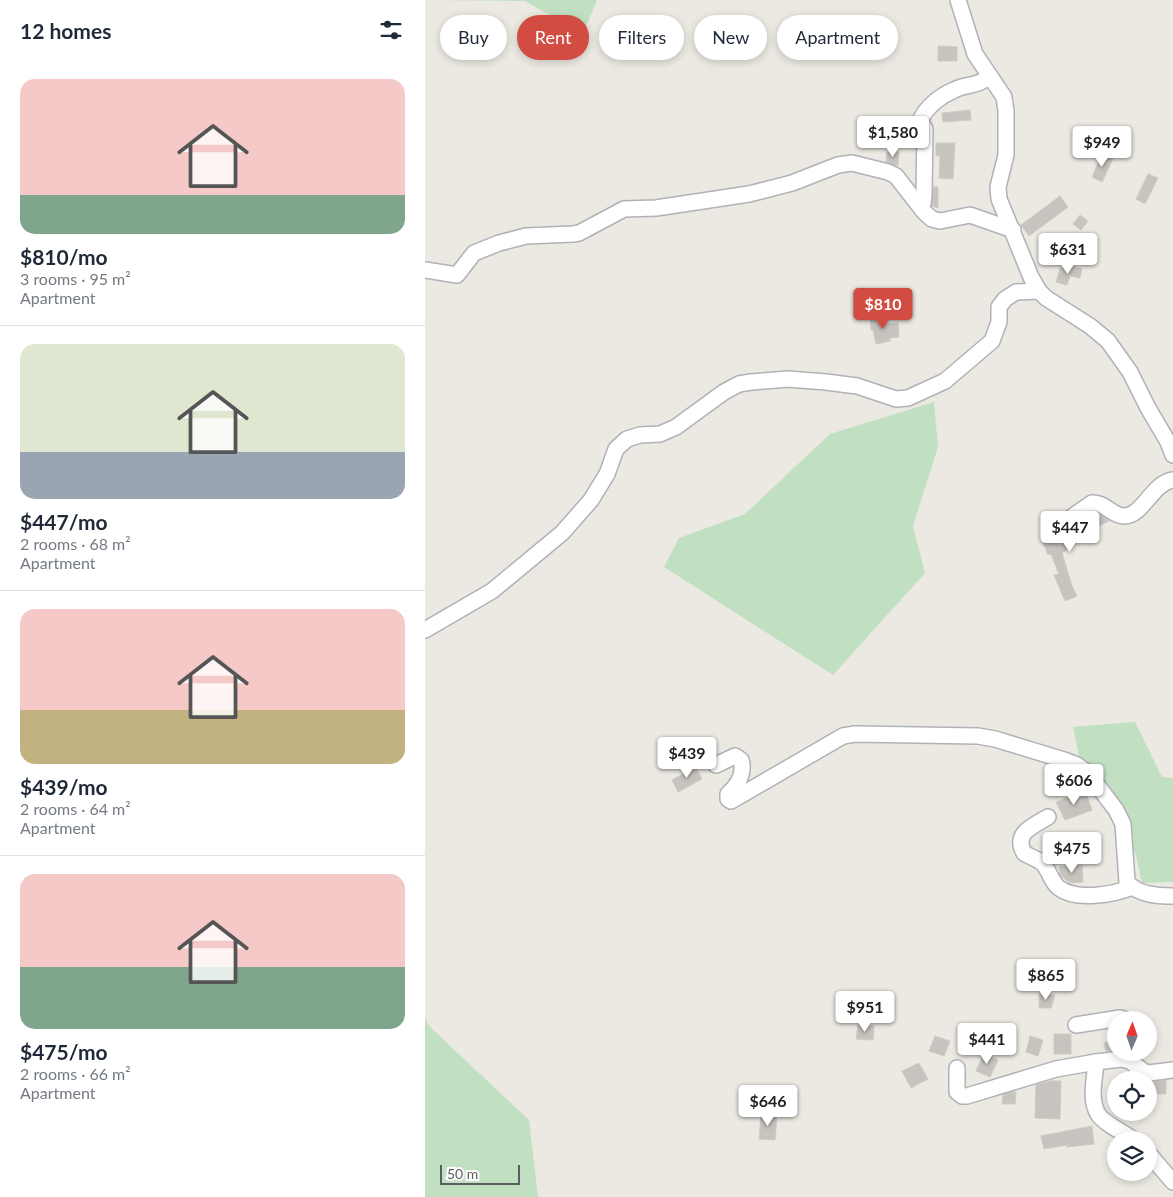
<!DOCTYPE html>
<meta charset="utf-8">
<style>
body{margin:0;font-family:Lato,sans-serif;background:#f2f2f3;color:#1f2937;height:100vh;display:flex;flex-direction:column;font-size:19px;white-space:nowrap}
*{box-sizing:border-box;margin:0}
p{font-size:16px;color:#747a83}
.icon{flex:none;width:28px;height:28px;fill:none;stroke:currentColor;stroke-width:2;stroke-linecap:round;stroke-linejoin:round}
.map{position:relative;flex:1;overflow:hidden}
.details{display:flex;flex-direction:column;background:#fff;width:425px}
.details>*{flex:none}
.guide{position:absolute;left:15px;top:15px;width:475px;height:45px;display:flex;gap:10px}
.needle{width:32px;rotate:2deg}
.controls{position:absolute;left:682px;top:1011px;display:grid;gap:10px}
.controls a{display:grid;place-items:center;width:50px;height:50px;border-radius:50%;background:#fff;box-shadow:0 2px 8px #0003;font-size:25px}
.scale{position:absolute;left:15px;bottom:12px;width:80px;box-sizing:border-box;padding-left:5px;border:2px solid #5a5d61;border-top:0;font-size:14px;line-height:18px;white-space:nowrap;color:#5a5d61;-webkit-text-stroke:4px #fff;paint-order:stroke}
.price{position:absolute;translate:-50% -42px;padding:0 11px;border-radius:5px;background:#fff;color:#222;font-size:16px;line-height:32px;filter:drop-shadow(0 1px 2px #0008)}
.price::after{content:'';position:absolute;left:50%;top:30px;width:15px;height:11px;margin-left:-8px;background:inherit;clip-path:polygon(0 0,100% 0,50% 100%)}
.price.on{background:#d24c41;color:#fff}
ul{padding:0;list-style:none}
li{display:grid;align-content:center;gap:10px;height:265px;padding:0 20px}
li+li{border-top:1px solid #e0e1e3}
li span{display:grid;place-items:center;height:155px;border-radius:15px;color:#555}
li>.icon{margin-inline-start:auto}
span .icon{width:90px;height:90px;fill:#fffc;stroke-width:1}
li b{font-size:21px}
h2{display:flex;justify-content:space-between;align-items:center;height:60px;padding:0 20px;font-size:21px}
.pill{padding:0 18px;border-radius:22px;background:#fff;box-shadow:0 2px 8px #0003;font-size:18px;line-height:45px}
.pill.on{background:#d24c41;color:#fff}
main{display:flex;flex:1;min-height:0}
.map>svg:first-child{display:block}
</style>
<main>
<section class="details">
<h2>12 homes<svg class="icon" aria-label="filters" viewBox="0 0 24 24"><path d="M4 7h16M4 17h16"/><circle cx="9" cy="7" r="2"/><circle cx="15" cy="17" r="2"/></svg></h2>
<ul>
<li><span style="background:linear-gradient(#f6c9c9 75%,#7fa58c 0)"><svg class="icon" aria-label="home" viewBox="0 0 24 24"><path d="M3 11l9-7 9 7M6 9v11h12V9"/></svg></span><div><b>$810/mo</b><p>3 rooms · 95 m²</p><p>Apartment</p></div></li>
<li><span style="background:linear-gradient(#dfe7d0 70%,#9aa5b1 0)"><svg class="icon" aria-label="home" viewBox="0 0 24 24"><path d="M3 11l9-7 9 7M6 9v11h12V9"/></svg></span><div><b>$447/mo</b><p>2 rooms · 68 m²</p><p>Apartment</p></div></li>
<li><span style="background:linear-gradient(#f6c9c9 65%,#c2b280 0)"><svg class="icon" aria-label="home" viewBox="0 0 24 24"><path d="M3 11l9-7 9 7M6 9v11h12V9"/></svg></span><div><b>$439/mo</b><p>2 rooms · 64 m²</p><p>Apartment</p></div></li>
<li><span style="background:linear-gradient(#f6c9c9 60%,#7fa58c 0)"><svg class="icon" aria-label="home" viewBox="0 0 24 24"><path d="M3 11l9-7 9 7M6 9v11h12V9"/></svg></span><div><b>$475/mo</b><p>2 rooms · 66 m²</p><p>Apartment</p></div></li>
</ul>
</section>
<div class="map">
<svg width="748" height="1197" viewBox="0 0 748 1197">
<rect width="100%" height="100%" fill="#ebe9e2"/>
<g fill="#c1e0c1">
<path d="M 0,0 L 172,0 L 158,34 L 100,1 Z"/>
<path d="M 509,402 L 513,447 L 488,526 L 500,573 L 408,675 L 239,567 L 254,538 L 320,514 L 405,434 Z"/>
<path d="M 710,722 L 737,777 L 748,778 L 748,882 L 717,883 L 711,855 L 654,756 L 648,727 Z"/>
<path d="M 0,1018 L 4,1026 L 104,1120 L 113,1197 L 0,1197 Z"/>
</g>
<g fill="#c7c4bf" stroke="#cfcbc1">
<path d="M 513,46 L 532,47 L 532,61 L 513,61 Z"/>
<path d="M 545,110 L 546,120 L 518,122 L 517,113 Z"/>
<path d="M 511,143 L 530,143 L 528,179 L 514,178 L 515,156 L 511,156 Z"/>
<path d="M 462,152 L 474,152 L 473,166 L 461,162 Z"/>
<path d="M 677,154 L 688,159 L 677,182 L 667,177 Z"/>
<path d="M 723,174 L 733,178 L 720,204 L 711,199 Z"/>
<path d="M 508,187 L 513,187 L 513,208 L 507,206 Z"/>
<path d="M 635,196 L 643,207 L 604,236 L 596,225 Z"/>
<path d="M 655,215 L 663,221 L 656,230 L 648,224 Z"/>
<path d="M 645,266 L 657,269 L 655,278 L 645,276 L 642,285 L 631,282 L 635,268 L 644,270 Z"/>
<path d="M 458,315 L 459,324 L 473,323 L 474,337 L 465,338 L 465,341 L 451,344 L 448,330 L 446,330 L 445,316 Z"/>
<path d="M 675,515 L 684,521 L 670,528 L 672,533 L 658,538 L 637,553 L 647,586 L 652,596 L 640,601 L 629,575 L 634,574 L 626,554 L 623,555 L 618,543 L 633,537 L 637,539 L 642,539 L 646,536 L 651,526 Z"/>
<path d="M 266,765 L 268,769 L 271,768 L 277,779 L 253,792 L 247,780 L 260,773 L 258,770 Z"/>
<path d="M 660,791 L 667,810 L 640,820 L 631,802 Z"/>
<path d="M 657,865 L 658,882 L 645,883 L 635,875 L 634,867 Z"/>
<path d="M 614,994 L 630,995 L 626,1008 L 614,1008 Z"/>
<path d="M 433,1025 L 449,1026 L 448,1040 L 431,1039 Z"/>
<rect x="629" y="1034" width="17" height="20"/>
<path d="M 510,1036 L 525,1041 L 519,1056 L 504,1051 Z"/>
<path d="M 605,1036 L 618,1040 L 613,1056 L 601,1052 Z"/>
<path d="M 691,1040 L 691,1050 L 681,1051 L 679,1043 Z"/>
<path d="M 559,1053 L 573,1060 L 565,1077 L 551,1071 Z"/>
<path d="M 494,1063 L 503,1079 L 486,1088 L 477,1071 Z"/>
<path d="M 741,1080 L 741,1094 L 724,1094 L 724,1082 Z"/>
<path d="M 625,1081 L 636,1081 L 635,1119 L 610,1118 L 611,1085 Z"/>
<path d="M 587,1092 L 591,1092 L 590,1104 L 577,1104 L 578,1095 Z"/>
<path d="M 336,1114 L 352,1115 L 350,1140 L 334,1139 Z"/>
<path d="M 667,1126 L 669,1144 L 642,1147 L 642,1145 L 619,1149 L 616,1136 Z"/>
</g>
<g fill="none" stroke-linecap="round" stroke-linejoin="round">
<defs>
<g id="minor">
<path d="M 533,0 L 550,54 L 579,97 L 581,111 L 581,155 L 573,187 L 574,199 L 606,277 L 614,291 L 621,298 L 665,326 L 683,341 L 705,372 L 723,408 L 743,442 L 748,455"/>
<path d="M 495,206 L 498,204 L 499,195 L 500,129 L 495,121 C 501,107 515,96 529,90 C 543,83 550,88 565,76"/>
<path d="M 0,270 L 32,275 L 49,253 L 74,243 L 101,236 L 148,234 L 154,233 L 199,209 L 231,208 L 324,194 L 367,183 L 413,165 L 427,163 L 463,172 L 471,176 L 499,212 L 507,219 L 515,221 L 545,215 L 588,230"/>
<path d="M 639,530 L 641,521 L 667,503 C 680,502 687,516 699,516 C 718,516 727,483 748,480"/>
<path d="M 0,630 L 67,591 L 137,533 L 166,500 L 182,474 L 191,449 L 202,439 L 215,435 L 235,434 L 251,427 L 299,392 L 314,384 L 326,382 L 363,379 L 401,382 L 432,386 L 471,399 L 483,398 L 520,381 L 567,341 L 574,322 L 574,307 L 580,299 L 591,292 L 614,291"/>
<path d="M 291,765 L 310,756 L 316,760 C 320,773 313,785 303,794 L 303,799 L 306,801 L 418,736 L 430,734 L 553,736 L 570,739 L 639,760 L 652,765 L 663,773 L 691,810 L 698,824 L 702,882 C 713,895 733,896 748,896"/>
<path d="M 623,817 C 608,826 588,833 599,853 C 605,857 614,859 619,865 C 625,872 626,882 634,888 C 651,901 688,895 707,887"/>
<path d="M 651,1025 L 695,1018 L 702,1020"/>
<path d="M 532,1068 L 532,1092 L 537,1096 L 542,1096 L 631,1069 L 671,1062"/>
<path d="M 709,1140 C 700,1133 678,1123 673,1114 C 664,1099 670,1078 671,1062 L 696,1059 L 705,1061 L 718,1071 L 724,1073 L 748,1070"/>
<path d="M 724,1154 L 748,1182"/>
</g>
</defs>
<use href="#minor" stroke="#afb2b6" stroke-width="18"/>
<use href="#minor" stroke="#fff" stroke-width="15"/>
</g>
</svg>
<div class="controls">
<a><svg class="needle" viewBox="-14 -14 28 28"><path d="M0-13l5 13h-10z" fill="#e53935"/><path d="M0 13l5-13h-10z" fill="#747a83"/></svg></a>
<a><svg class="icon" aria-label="locate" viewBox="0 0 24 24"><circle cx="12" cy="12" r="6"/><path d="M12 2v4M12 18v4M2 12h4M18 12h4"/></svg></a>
<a><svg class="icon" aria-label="layers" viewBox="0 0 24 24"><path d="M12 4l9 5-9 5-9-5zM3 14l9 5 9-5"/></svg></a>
</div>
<div class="scale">50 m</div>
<b class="price" style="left:468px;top:158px">$1,580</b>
<b class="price" style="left:677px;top:168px">$949</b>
<b class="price" style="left:643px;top:275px">$631</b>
<b class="price on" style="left:458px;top:330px">$810</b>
<b class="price" style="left:645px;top:553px">$447</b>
<b class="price" style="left:262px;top:779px">$439</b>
<b class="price" style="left:649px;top:806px">$606</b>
<b class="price" style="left:647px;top:874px">$475</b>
<b class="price" style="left:621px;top:1001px">$865</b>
<b class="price" style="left:440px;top:1033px">$951</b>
<b class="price" style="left:562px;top:1065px">$441</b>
<b class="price" style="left:343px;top:1127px">$646</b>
<div class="guide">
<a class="pill">Buy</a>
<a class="pill on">Rent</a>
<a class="pill">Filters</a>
<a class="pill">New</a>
<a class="pill">Apartment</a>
</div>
</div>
</main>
